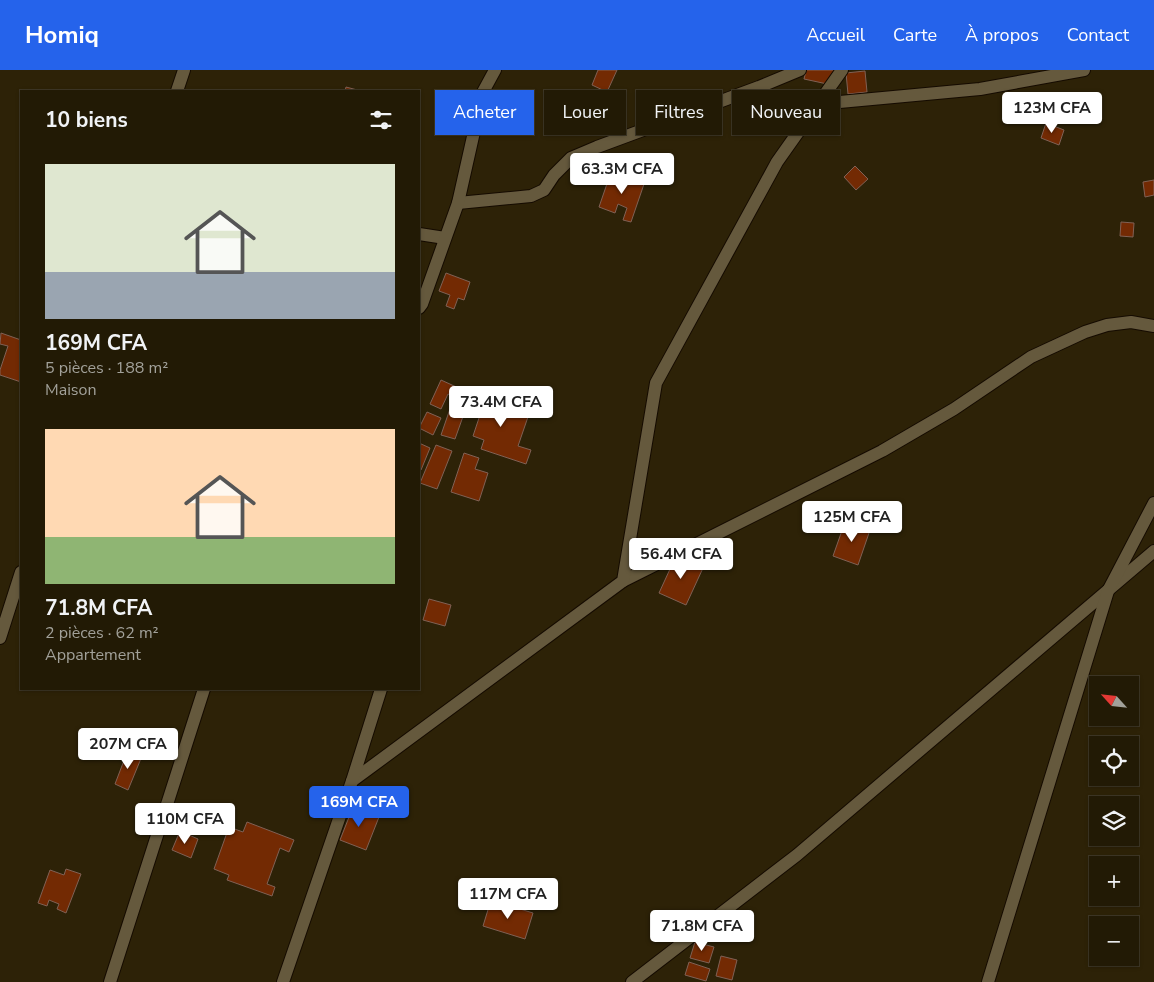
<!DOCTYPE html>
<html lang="fr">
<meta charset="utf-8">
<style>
body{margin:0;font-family:"Nunito Sans",sans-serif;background:#2a230f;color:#f1f3f6;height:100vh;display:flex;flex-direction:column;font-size:19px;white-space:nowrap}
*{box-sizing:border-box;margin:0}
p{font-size:16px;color:#a2a19a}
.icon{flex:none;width:28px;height:28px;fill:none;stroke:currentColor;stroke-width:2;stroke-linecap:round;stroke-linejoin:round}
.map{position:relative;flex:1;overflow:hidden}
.panel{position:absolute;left:20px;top:20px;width:400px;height:600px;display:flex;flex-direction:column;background:#221a05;border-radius:0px;box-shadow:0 1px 4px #0004,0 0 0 1px #3f3827}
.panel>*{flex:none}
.top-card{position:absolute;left:435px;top:20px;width:475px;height:45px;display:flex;gap:10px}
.needle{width:32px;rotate:297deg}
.buttons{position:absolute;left:1089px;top:606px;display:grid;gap:10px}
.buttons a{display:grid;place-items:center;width:50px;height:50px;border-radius:0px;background:#221a05;box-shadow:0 1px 4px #0004,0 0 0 1px #3f3827;font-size:25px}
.price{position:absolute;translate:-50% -42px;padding:0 11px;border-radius:5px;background:#fff;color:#222;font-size:16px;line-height:32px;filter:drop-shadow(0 1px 2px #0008)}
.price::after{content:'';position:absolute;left:50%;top:30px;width:15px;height:11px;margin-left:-8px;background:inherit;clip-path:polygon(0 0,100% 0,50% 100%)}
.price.selected{background:#2563eb;color:#fff}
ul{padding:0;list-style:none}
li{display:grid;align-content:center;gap:10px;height:265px;padding:0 25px}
li span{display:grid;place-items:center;height:155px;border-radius:0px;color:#555}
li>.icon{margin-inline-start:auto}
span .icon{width:90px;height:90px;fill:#fffc;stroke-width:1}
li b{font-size:21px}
h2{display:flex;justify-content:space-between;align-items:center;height:60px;padding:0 25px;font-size:21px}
.chip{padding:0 18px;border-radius:0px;background:#221a05;box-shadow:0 1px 4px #0004,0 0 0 1px #3f3827;font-size:18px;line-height:45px}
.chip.selected{background:#2563eb;color:#fff}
header{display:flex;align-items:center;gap:30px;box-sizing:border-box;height:70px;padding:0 25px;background:#2563eb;color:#fff}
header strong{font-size:24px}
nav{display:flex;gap:28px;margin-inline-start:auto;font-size:18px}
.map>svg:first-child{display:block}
</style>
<header>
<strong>Homiq</strong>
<nav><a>Accueil</a><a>Carte</a><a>À propos</a><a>Contact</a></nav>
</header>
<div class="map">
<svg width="1154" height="912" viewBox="0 0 1154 912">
<rect width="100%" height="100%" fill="#2d2207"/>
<g fill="#732a03" stroke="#806155">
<path d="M 598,0 L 617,0 L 607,22 L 592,15 Z"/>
<path d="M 799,0 L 835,0 L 832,15 L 804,9 L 806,1 Z"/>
<path d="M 865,1 L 867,22 L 848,24 L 846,3 Z"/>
<path d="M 346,17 L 361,21 L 345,21 Z"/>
<path d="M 1046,53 L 1064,60 L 1059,75 L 1041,68 Z"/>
<path d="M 855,96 L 868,109 L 856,120 L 844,107 Z"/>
<path d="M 611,102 L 644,114 L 631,152 L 623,150 L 627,138 L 618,134 L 615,143 L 599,137 Z"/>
<path d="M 1154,110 L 1154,125 L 1145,127 L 1143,112 Z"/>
<path d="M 1121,152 L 1134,153 L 1133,167 L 1120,166 Z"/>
<path d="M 446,203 L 470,212 L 464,230 L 458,228 L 454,239 L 446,236 L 450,225 L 439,221 Z"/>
<path d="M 1,263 L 21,270 L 21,312 L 0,305 L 0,300 L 8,276 L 0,274 Z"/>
<path d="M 441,310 L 463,320 L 459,329 L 448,324 L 441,339 L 430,334 Z"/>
<path d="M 478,324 L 530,341 L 518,376 L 531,380 L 526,394 L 481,379 L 484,370 L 473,366 L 480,345 L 472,342 Z"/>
<path d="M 452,333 L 466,338 L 455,369 L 441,365 Z"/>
<path d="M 427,342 L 441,348 L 433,365 L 419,358 Z"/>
<path d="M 419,373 L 430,378 L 421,400 L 419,399 Z"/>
<path d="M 436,375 L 452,381 L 437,419 L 420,413 Z"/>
<path d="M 464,383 L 479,388 L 475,399 L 488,403 L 479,431 L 451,422 Z"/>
<path d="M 845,452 L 870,460 L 858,495 L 833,486 Z"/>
<path d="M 676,486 L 703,498 L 686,535 L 659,523 Z"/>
<path d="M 429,529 L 451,535 L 445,556 L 423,550 Z"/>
<path d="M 128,680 L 142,686 L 128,720 L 115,714 Z"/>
<path d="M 353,737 L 379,747 L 366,780 L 340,770 Z"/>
<path d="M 247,752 L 294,770 L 289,782 L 280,778 L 267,814 L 275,817 L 272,826 L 227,810 L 229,805 L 214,799 L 229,757 L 243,762 Z"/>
<path d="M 180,761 L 198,769 L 191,788 L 172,780 Z"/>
<path d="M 66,799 L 81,804 L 66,843 L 57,839 L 59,834 L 49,830 L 47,836 L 38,833 L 50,800 L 64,805 Z"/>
<path d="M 491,830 L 533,843 L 525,869 L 483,856 Z"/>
<path d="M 695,872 L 714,877 L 709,893 L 690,888 Z"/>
<path d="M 721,886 L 737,890 L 732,910 L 716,906 Z"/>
<path d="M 689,892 L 710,899 L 706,911 L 685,905 Z"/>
</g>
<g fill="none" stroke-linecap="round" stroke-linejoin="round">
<defs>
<g id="minor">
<path d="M 177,21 L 184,0"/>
<path d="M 818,34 L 980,19 L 1084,0"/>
<path d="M 458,133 L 531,126 L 544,120 L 554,105 L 571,88 L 597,77 L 759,17 L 800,0"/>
<path d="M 419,164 L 445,168"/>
<path d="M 419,238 L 422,234 L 458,133 L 483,22 L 495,0"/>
<path d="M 623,511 L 882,381 L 954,339 L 1031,287 L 1085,262 L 1107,255 L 1131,252 L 1154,256"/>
<path d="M 0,568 L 21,502"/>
<path d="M 352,711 L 623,511 L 656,313 L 777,92 L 842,0"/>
<path d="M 110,912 L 204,619"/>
<path d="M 283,912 L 352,711 L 381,619"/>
<path d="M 632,912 L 797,785 L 1154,481"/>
<path d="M 988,912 L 1108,521 L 1154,433"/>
</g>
</defs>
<use href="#minor" stroke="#150b00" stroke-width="14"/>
<use href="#minor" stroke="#65593d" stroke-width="12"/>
</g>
</svg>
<div class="buttons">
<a><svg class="needle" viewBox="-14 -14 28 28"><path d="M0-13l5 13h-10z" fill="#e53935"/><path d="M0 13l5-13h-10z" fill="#a2a19a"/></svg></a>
<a><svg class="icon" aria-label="locate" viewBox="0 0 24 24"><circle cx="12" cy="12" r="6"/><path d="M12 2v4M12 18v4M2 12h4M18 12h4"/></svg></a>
<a><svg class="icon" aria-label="layers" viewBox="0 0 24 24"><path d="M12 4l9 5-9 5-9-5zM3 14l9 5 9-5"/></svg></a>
<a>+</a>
<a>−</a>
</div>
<b class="price" style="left:1052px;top:64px">123M CFA</b>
<b class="price" style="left:622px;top:125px">63.3M CFA</b>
<b class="price" style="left:501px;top:358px">73.4M CFA</b>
<b class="price" style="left:852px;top:473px">125M CFA</b>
<b class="price" style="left:681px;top:510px">56.4M CFA</b>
<b class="price" style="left:128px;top:700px">207M CFA</b>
<b class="price selected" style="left:359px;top:758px">169M CFA</b>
<b class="price" style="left:185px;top:775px">110M CFA</b>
<b class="price" style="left:508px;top:850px">117M CFA</b>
<b class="price" style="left:702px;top:882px">71.8M CFA</b>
<div class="top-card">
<a class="chip selected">Acheter</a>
<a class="chip">Louer</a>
<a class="chip">Filtres</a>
<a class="chip">Nouveau</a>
</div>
<section class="panel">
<h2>10 biens<svg class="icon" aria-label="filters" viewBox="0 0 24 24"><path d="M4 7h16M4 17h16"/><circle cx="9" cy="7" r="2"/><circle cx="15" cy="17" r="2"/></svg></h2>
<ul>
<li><span style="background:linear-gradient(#dfe7d0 70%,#9aa5b1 0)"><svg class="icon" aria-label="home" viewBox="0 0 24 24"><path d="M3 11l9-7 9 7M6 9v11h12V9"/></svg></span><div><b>169M CFA</b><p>5 pièces · 188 m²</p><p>Maison</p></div></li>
<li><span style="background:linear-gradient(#ffd9b3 70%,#8fb573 0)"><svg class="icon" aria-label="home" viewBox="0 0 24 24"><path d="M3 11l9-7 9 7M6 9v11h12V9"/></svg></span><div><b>71.8M CFA</b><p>2 pièces · 62 m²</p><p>Appartement</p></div></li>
</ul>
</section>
</div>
